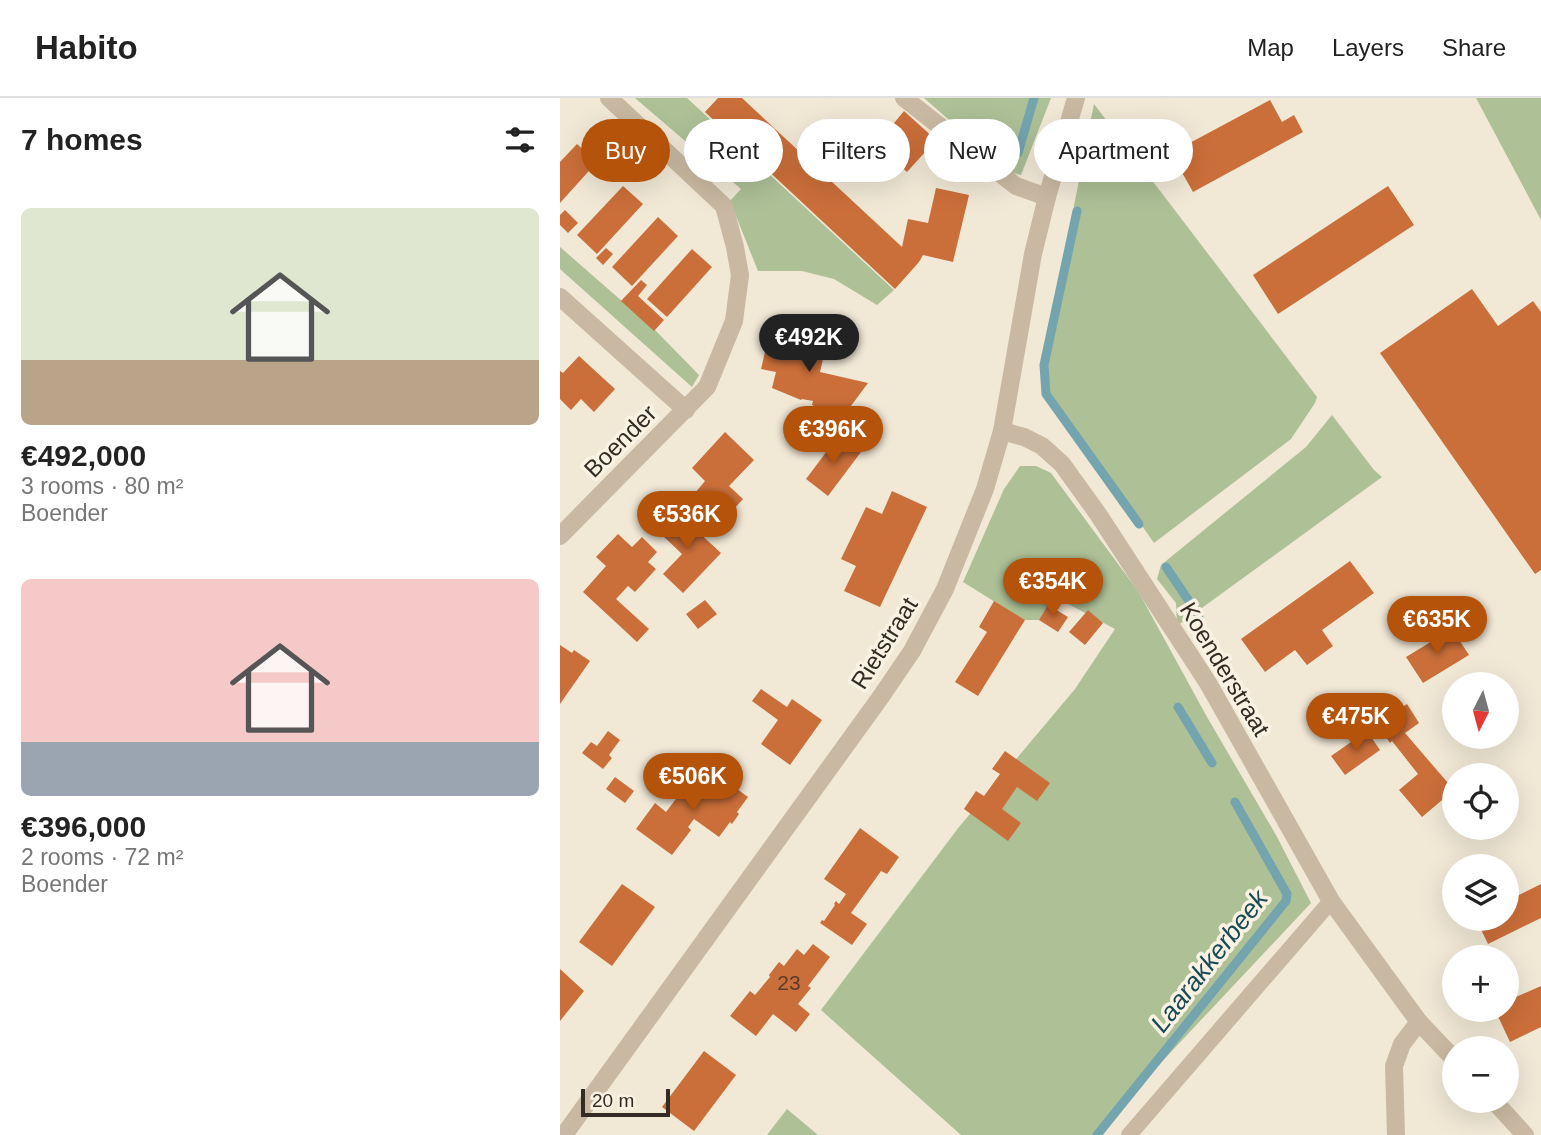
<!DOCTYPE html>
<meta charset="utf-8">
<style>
body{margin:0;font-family:Helvetica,sans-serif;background:#f2f2f2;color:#222;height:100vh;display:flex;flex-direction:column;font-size:26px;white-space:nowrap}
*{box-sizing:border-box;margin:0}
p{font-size:23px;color:#767676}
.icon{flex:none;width:38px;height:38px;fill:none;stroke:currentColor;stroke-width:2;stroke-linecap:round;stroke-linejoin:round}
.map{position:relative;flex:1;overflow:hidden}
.panel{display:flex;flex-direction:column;background:#fff;width:560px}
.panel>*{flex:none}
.top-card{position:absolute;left:21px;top:21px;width:665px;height:63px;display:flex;gap:14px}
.needle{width:46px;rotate:186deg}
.controls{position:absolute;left:882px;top:574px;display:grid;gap:14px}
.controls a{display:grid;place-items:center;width:77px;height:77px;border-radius:50%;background:#fff;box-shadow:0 7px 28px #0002;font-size:35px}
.scale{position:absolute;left:21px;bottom:18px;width:89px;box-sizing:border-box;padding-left:7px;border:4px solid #342b24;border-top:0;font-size:19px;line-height:24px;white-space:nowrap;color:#342b24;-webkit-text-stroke:5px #f9f1e2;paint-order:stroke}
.price{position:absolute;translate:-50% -60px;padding:0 16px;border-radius:24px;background:#b45309;color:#fff;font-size:23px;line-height:46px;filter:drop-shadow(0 2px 4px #0008)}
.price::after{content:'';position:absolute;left:50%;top:42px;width:21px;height:16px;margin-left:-10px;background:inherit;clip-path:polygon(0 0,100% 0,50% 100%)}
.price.current{background:#222;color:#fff}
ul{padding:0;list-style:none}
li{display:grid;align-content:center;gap:14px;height:371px;padding:0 21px}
li span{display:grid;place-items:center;height:217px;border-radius:10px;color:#555}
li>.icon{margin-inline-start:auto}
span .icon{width:126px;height:126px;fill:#fffc;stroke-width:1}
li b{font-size:30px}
h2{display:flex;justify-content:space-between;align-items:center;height:84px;padding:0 21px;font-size:30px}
.pill{padding:0 24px;border-radius:32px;background:#fff;box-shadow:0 7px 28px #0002;font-size:24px;line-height:63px}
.pill.current{background:#b45309;color:#fff}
header{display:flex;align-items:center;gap:42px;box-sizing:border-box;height:98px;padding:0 35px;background:#fff;border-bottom:2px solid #e0e0e0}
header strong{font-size:33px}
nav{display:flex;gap:38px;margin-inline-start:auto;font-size:24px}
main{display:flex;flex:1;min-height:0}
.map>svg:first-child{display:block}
</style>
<header>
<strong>Habito</strong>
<nav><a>Map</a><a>Layers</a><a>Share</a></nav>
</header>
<main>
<section class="panel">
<h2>7 homes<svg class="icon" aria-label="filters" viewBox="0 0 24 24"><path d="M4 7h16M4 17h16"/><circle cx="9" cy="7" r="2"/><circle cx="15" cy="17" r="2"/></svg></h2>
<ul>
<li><span style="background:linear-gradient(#dfe7d0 70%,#b9a48a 0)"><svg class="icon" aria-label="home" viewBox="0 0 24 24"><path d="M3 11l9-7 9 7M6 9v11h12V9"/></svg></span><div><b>€492,000</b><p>3 rooms · 80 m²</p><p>Boender</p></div></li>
<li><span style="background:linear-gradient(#f6c9c9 75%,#9aa5b1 0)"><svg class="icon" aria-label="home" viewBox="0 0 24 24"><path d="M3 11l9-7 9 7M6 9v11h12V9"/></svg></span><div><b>€396,000</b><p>2 rooms · 72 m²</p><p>Boender</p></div></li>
</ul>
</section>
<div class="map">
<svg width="981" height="1037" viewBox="0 0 981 1037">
<rect width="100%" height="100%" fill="#f1e8d6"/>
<g fill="#adc096">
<path d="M 75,0 L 127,0 L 334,192 L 317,207 L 274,181 L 242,173 L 198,173 L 170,103 L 181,91 Z"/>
<path d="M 364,0 L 491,0 L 461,77 L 450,74 L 428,56 Z"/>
<path d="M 916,0 L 981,0 L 981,122 Z"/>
<path d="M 534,6 L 757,299 L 755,305 L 731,341 L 594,445 L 488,293 L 487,245 Z"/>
<path d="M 0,149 L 95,232 L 139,277 L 132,289 L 0,171 Z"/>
<path d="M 772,317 L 814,372 L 822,379 L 617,528 L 616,505 L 597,481 L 601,467 L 746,349 Z"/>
<path d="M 460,368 L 476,368 L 491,375 L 578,493 L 647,619 L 716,737 L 751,805 L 533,1037 L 401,1037 L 261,912 L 399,729 L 515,591 L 555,531 L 499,501 L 486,522 L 464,522 L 403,484 L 444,391 Z"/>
<path d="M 227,1011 L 258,1037 L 207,1037 Z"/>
</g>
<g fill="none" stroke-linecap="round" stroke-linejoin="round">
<g stroke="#74a5af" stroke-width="9">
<path d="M 458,55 L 474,0"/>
<path d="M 517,113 L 484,267 L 486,296 L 579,426"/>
<path d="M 606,469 L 639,518"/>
<path d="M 618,609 L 652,665"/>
<path d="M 537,1037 L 726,803 L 727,796 L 675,704"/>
</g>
</g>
<g fill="#cb6f3a">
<path d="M 158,0 L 182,0 L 342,149 L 348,121 L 368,125 L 376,90 L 409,97 L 393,164 L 363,157 L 359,164 L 335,191 L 145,14 Z"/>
<path d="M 710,2 L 722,24 L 734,17 L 743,34 L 633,94 L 611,55 Z"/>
<path d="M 344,13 L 376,42 L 347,74 L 316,47 Z"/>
<path d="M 17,46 L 37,64 L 0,105 L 0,64 Z"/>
<path d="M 63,88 L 83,106 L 37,156 L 17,137 Z"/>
<path d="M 828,88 L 854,127 L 718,216 L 693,177 Z"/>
<path d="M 5,112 L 18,125 L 8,135 L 0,127 L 0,117 Z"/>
<path d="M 98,119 L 118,138 L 72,188 L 52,169 Z"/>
<path d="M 46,150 L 53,156 L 43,167 L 36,160 Z"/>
<path d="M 132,151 L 152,169 L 107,219 L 87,201 Z"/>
<path d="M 81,182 L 87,187 L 78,198 L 104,222 L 94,233 L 61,203 Z"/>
<path d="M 912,191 L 938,228 L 973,203 L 981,214 L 981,472 L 975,476 L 820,255 Z"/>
<path d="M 223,234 L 267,244 L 260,274 L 308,285 L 282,320 L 252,307 L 253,303 L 242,301 L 241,302 L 212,290 L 216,274 L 201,271 L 208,241 L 221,244 Z"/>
<path d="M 19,258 L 55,291 L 34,314 L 21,301 L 11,312 L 0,301 L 0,273 L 3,275 Z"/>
<path d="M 165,334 L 194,362 L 169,388 L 183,401 L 164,422 L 135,395 L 145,383 L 132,370 Z"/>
<path d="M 279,337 L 301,354 L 268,398 L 246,381 Z"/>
<path d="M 332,393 L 367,409 L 320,509 L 284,493 L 296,468 L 281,461 L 306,409 L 322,416 Z"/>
<path d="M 111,409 L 161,455 L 123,495 L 103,476 L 122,456 L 102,437 L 111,428 L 101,419 Z"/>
<path d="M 58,436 L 72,449 L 82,439 L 97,454 L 88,464 L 96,471 L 75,494 L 68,488 L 56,501 L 89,531 L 77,544 L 23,494 L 46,468 L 36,459 Z"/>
<path d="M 790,463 L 814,495 L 762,532 L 773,548 L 747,567 L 735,552 L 705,574 L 681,541 Z"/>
<path d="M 145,502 L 157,516 L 138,531 L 126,516 Z"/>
<path d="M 434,503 L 465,522 L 418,598 L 395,584 L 427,534 L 419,529 Z"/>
<path d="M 488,507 L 508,519 L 498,534 L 479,522 Z"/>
<path d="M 528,512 L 543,525 L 525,547 L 509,534 Z"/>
<path d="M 892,531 L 909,557 L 863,585 L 846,559 Z"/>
<path d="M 0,547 L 12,555 L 14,552 L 30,563 L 0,606 Z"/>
<path d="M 201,591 L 227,609 L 232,601 L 262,622 L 230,667 L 201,646 L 218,622 L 192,603 Z"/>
<path d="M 768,595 L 782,615 L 763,627 L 750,608 Z"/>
<path d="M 847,606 L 859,625 L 845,635 L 894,692 L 862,719 L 839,692 L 858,676 L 832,643 L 830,645 L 817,626 Z"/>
<path d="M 48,633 L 60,642 L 49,657 L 52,660 L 43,671 L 22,655 L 31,644 L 37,648 Z"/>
<path d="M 807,633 L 820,652 L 785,677 L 771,658 Z"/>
<path d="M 445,653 L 490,685 L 477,703 L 457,689 L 442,711 L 461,725 L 448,743 L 404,711 L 416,693 L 424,698 L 440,676 L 432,671 Z"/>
<path d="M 155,675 L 188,699 L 177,714 L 179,716 L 172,726 L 170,724 L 159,739 L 134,721 L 128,729 L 131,732 L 112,757 L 76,731 L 95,705 L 106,714 L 128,685 L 140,694 Z"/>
<path d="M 55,679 L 74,693 L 65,705 L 46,691 Z"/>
<path d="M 300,730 L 339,759 L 327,776 L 321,773 L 291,815 L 307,826 L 292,847 L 260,825 L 262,822 L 264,823 L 275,807 L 274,806 L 276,803 L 279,806 L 286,796 L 264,781 Z"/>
<path d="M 62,786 L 95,809 L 52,868 L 19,844 Z"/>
<path d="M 981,786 L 981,820 L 928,846 L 916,821 L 947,821 L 947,803 Z"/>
<path d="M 253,846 L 270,859 L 248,888 L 251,890 L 238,906 L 250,916 L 236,934 L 213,916 L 196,938 L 170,918 L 190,893 L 195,897 L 210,879 L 209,877 L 219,864 L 224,868 L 237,851 L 244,857 Z"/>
<path d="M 0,871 L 24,893 L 0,923 Z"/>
<path d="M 981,888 L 981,929 L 950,944 L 935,912 L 947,912 L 947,903 Z"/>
<path d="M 144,953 L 176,977 L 134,1033 L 102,1009 Z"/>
</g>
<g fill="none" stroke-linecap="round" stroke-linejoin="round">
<path stroke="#c9b9a2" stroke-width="16" d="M 569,1037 L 771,803"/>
<g stroke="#c9b9a2" stroke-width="18">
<path d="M 344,0 L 456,88 L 487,99"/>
<path d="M 0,199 L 126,312"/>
<path d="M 442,333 L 464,339 L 482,348 L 502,366 L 538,416 L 648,585 L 771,803 L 859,924 L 894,961"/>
<path d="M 0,438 L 147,289 L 174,223 L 180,177 L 175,149 L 164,108 L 49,0"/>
<path d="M 934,1003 L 965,1037"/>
<path d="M 836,1037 L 834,968 L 842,946 L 859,924"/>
</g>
<path stroke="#c9b9a2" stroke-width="18" d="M 4,1037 L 320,600 L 352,553 L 385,491 L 425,391 L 442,333 L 473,156 L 487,99 L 516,0"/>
</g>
<g text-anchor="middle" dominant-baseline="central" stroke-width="7" stroke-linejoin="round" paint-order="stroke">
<g font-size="21" fill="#5a3c2a">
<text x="229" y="884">23</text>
</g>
<g font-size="24" fill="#342b24" stroke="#f9f1e2">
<text transform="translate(60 343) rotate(-45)">Boender</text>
<text transform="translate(324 545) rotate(-58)">Rietstraat</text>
<text transform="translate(665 571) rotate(59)">Koenderstraat</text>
</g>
<g font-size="26" font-style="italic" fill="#194a56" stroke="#f9f1e2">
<text transform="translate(649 863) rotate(-52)">Laarakkerbeek</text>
</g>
</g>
</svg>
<div class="controls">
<a><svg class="needle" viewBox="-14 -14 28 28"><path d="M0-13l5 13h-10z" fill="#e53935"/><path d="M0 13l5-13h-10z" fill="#767676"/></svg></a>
<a><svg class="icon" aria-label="locate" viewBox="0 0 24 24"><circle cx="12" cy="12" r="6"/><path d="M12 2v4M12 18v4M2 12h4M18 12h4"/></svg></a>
<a><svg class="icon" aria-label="layers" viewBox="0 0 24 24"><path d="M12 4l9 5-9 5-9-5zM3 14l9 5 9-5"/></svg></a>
<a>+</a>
<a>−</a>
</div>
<div class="scale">20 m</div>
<b class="price current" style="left:249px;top:276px">€492K</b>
<b class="price" style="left:273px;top:368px">€396K</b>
<b class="price" style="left:127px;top:453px">€536K</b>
<b class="price" style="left:493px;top:520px">€354K</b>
<b class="price" style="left:877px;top:558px">€635K</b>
<b class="price" style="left:796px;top:655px">€475K</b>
<b class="price" style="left:133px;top:715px">€506K</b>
<div class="top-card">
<a class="pill current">Buy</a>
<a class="pill">Rent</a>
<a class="pill">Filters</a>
<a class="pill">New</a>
<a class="pill">Apartment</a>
</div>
</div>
</main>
